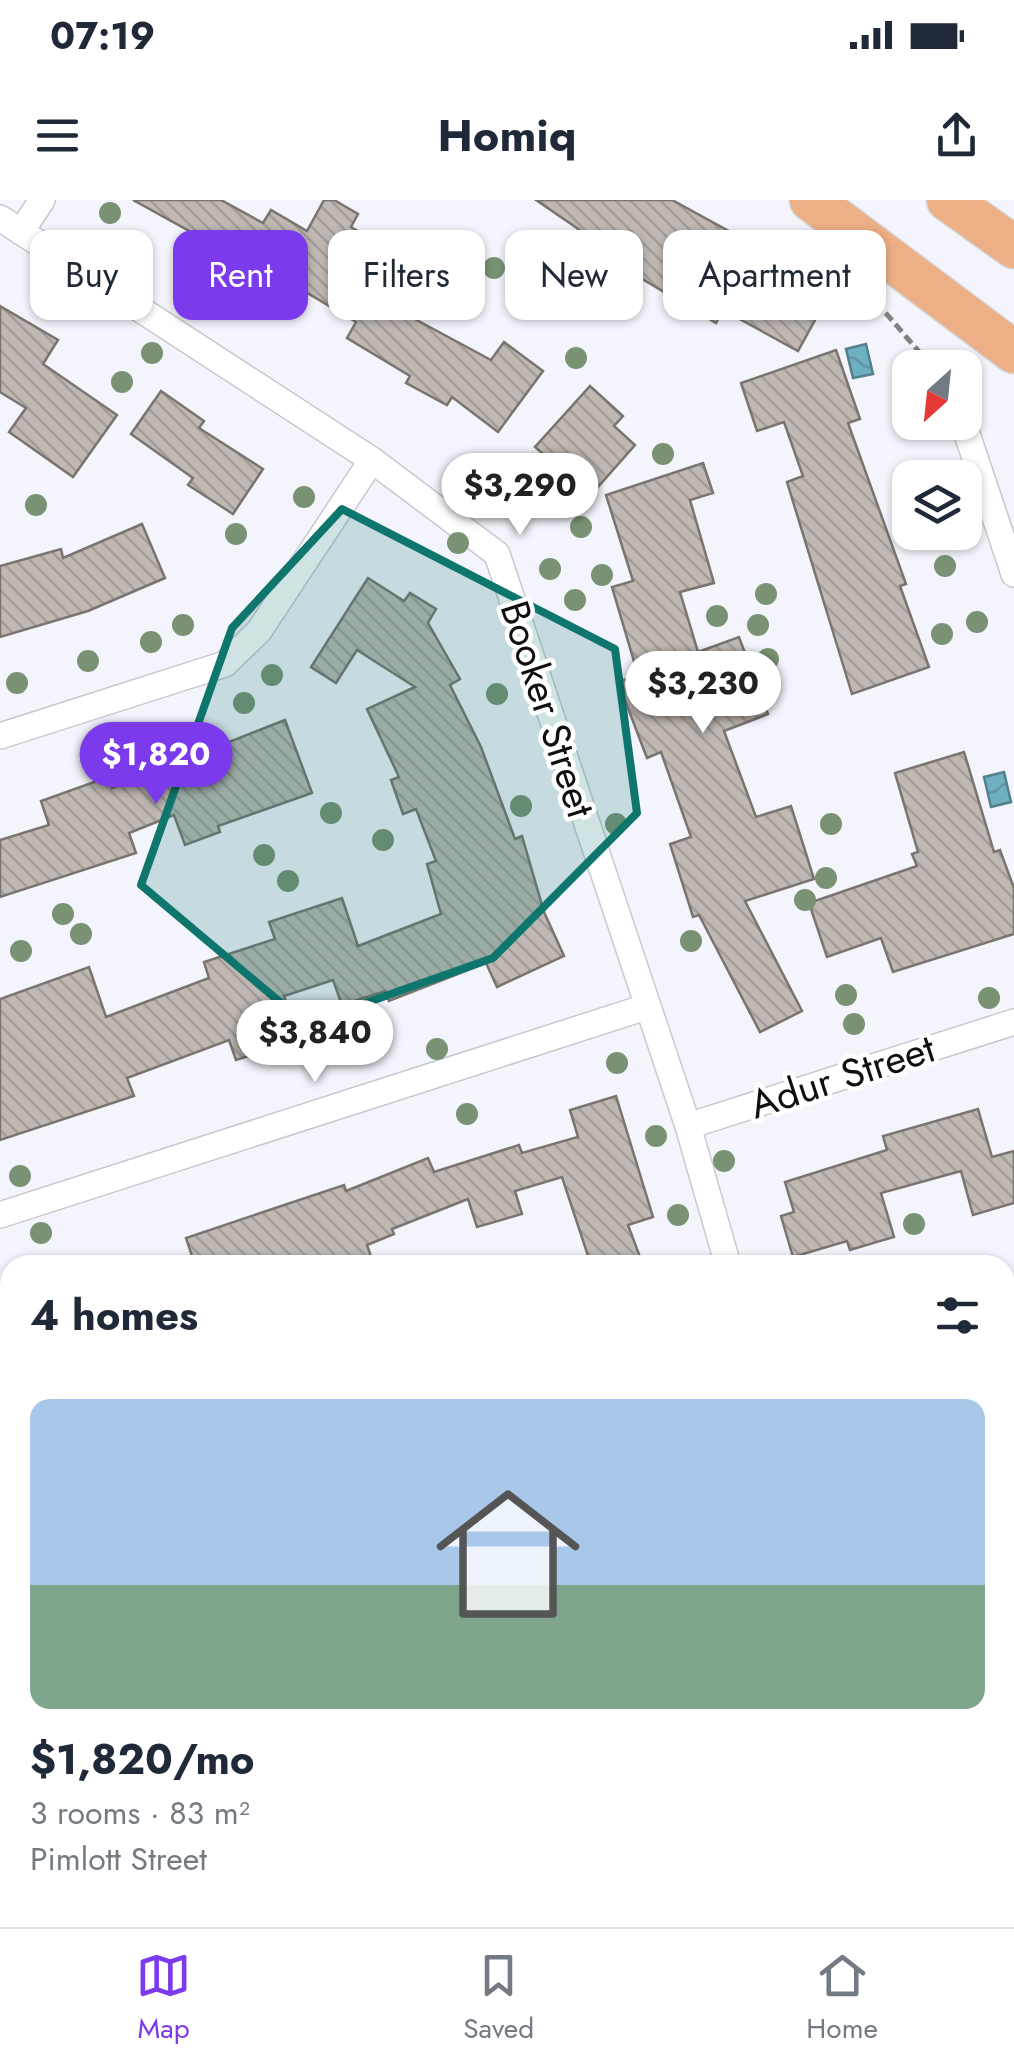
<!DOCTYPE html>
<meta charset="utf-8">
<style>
body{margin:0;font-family:Jost,sans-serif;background:#f2f2f3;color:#1f2937;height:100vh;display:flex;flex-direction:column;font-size:38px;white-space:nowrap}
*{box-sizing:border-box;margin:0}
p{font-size:32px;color:#747a83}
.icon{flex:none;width:55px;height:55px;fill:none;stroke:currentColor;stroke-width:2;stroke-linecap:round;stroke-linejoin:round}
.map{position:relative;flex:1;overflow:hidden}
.sheet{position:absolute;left:0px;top:1055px;width:1015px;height:672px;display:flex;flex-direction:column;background:#fff;border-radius:30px 30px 0 0;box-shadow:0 2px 8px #0004}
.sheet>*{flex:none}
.banner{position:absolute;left:30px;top:30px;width:955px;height:90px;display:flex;gap:20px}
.needle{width:65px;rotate:207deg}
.tools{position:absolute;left:892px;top:150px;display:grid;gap:20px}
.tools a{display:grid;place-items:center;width:90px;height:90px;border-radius:20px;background:#fff;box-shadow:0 2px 8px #0004;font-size:50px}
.price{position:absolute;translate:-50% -85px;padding:0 22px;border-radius:35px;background:#fff;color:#222;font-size:32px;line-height:65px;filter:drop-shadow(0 2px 5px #0008)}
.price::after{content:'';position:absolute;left:50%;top:60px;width:30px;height:22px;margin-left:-15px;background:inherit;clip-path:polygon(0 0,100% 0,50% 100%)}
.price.on{background:#7c3aed;color:#fff}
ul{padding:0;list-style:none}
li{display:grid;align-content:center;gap:20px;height:530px;padding:0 30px}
li span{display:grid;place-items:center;height:310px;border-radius:20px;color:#555}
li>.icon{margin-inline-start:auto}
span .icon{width:180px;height:180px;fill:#fffc;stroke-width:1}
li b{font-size:42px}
h2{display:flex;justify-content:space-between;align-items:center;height:120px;padding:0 30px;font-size:42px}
.tag{padding:0 35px;border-radius:20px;background:#fff;box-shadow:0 2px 8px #0004;font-size:35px;line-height:90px}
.tag.on{background:#7c3aed;color:#fff}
.status{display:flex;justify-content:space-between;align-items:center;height:70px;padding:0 50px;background:#fff;direction:ltr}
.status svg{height:28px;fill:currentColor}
header{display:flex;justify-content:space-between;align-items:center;height:130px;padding:0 30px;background:#fff;font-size:45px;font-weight:700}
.dock{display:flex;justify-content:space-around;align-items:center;height:140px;border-top:2px solid #e0e1e3;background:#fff;font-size:28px;color:#747a83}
.dock a{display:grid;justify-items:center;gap:5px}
.dock .on{color:#7c3aed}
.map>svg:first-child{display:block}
</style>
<div class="status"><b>07:19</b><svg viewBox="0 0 49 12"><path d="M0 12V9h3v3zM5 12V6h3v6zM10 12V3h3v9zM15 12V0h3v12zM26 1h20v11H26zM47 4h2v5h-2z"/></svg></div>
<header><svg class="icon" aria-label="menu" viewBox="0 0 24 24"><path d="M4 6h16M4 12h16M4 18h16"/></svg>Homiq<svg class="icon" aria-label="share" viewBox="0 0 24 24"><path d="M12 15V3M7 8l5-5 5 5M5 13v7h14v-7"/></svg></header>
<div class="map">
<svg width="1014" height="1727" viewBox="0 0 1014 1727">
<defs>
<pattern id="water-waves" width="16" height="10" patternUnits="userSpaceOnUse" patternTransform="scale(2.5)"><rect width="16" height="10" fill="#6eb0c1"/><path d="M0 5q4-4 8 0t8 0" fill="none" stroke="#5e96a5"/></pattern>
<pattern id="building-back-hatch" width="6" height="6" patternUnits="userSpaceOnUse" patternTransform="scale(2.5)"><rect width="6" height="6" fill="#bfb8b3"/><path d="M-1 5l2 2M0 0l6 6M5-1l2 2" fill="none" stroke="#a39d99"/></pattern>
</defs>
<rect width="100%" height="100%" fill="#f4f4fc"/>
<g fill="url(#water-waves)" stroke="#52808c" stroke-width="2.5">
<path d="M 866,144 L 873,174 L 853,178 L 846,149 Z"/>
<path d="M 1004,572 L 1011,602 L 991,607 L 984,577 Z"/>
</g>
<g fill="url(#building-back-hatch)" stroke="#7a746f" stroke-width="2.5">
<path d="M 133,0 L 221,0 L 263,23 L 271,10 L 307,31 L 324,0 L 334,0 L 358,14 L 351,27 L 424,70 L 400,111 L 491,160 L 504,142 L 543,171 L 498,232 L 452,197 L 447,205 L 406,183 L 410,176 L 347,138 L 356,122 L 225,44 L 222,49 Z"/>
<path d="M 536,0 L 672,0 L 758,47 L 744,72 L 794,99 L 800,88 L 825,102 L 798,151 L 723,110 L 716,123 L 582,43 L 587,35 Z"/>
<path d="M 0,106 L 58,140 L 43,164 L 117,215 L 73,277 L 9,232 L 26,208 L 0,192 Z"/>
<path d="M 836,150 L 860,219 L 848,223 L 906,384 L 900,386 L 929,467 L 852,494 L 787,282 L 803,276 L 784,222 L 757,231 L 741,183 Z"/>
<path d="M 590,186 L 623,216 L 614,226 L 635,245 L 590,296 L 535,247 Z"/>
<path d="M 161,191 L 204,221 L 199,228 L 263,269 L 233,314 L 188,285 L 193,278 L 131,234 Z"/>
<path d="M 703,263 L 713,293 L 690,300 L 714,383 L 680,392 L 698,452 L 739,437 L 768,514 L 724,531 L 756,617 L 791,606 L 814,679 L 745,701 L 802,811 L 760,832 L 699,715 L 693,717 L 670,644 L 691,637 L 661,552 L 647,558 L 618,482 L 638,475 L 612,387 L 633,381 L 606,295 Z"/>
<path d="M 142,324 L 165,378 L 88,411 L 0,437 L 0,366 L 61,349 L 63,358 Z"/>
<path d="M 368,378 L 404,401 L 410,393 L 436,409 L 428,423 L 460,479 L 450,485 L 481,547 L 515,639 L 522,636 L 544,712 L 564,756 L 497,787 L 486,763 L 389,801 L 385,791 L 342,805 L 333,780 L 284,796 L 299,840 L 236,860 L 229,840 L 127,878 L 134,896 L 0,940 L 0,799 L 89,767 L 106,817 L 209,778 L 204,762 L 275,739 L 269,722 L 342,698 L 358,746 L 441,714 L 427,664 L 436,661 L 416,609 L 403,614 L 391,580 L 399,577 L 367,509 L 415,487 L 357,450 L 336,483 L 311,467 Z"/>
<path d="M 285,520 L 312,593 L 218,626 L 220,632 L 185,645 L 174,615 L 129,633 L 136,653 L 0,697 L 0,640 L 49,625 L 41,601 L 108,577 L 112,588 Z"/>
<path d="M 964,552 L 994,652 L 1000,650 L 1014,688 L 1014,734 L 893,772 L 881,738 L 827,757 L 809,703 L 917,666 L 912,654 L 918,652 L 895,573 Z"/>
<path d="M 616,896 L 653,1017 L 628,1025 L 643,1065 L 591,1065 L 562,977 L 515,991 L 522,1014 L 477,1027 L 468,999 L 392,1029 L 394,1034 L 367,1045 L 374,1065 L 195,1065 L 186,1038 L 344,985 L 346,991 L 428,958 L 434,972 L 519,945 L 522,953 L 578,937 L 570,910 Z"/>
<path d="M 978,909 L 992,957 L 1014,951 L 1014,1003 L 973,1015 L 961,971 L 881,993 L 894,1037 L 850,1050 L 847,1041 L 793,1057 L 781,1016 L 794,1012 L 785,982 L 887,950 L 883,936 Z"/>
</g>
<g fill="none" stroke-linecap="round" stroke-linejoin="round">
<defs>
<g id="minor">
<path d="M 0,18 L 372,260 L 497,354 L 688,926 L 728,1065"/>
<path d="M 21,32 L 42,0"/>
<path d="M 963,222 L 1014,374"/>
<path d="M 0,536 L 225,464 L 259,431 L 372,260"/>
<path d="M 688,926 L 1014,822"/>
<path d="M 0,1015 L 646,807"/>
<path d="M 0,1511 L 10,1508"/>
<path d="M 223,1718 L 227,1727"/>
</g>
<path id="primary" d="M 1005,1717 L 1014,1704"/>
<g id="trunk">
<path d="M 811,0 L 1014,152"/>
<path d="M 948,0 L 1014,47"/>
</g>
</defs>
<use href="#minor" stroke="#c8c8d0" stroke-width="28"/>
<use href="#primary" stroke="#d4d4d4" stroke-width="42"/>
<use href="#trunk" stroke="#d4d4d4" stroke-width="45"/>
<g stroke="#818186" stroke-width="5" stroke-dasharray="10 5" stroke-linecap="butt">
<path d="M 866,90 L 933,168"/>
<path d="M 1005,1634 L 1014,1615"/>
<path d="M 948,1727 L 956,1718"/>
</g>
<use href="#minor" stroke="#fff" stroke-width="25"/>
<use href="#primary" stroke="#f1c3a4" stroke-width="40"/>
<use href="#trunk" stroke="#ecaf86" stroke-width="42"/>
</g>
<g fill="#799273">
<circle cx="110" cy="13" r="11"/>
<circle cx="133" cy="49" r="11"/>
<circle cx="494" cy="68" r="11"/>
<circle cx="625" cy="91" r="11"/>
<circle cx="152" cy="153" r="11"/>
<circle cx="576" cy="158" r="11"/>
<circle cx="122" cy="182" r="11"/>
<circle cx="663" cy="254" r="11"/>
<circle cx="304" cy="297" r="11"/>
<circle cx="36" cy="305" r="11"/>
<circle cx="581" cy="327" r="11"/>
<circle cx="236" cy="334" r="11"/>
<circle cx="458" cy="343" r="11"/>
<circle cx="945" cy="366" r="11"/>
<circle cx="550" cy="369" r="11"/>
<circle cx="602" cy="375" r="11"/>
<circle cx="766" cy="394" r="11"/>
<circle cx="575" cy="400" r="11"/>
<circle cx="717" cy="416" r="11"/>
<circle cx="977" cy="422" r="11"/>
<circle cx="183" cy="425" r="11"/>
<circle cx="758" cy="425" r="11"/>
<circle cx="942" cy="434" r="11"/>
<circle cx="151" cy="442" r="11"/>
<circle cx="768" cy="459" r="11"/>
<circle cx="88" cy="461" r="11"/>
<circle cx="272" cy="475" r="11"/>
<circle cx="17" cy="483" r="11"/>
<circle cx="497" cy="494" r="11"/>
<circle cx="244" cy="503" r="11"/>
<circle cx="521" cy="606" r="11"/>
<circle cx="331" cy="613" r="11"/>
<circle cx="616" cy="624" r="11"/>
<circle cx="831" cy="624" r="11"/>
<circle cx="383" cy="640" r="11"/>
<circle cx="264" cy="655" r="11"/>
<circle cx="826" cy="678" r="11"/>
<circle cx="288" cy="681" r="11"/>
<circle cx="805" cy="700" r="11"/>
<circle cx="63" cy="714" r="11"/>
<circle cx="81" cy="734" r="11"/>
<circle cx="691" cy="741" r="11"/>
<circle cx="21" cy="751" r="11"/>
<circle cx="846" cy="795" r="11"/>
<circle cx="989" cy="798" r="11"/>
<circle cx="854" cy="824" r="11"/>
<circle cx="365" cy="827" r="11"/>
<circle cx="437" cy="849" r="11"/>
<circle cx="617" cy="863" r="11"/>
<circle cx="467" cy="914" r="11"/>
<circle cx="656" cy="936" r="11"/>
<circle cx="724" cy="961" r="11"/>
<circle cx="20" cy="976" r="11"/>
<circle cx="678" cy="1015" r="11"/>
<circle cx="914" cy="1024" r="11"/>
<circle cx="41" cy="1033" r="11"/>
</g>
<path fill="#0f766e" fill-opacity="0.2" stroke="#0f766e" stroke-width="8" stroke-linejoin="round" d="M 342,309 L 615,449 L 637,613 L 493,758 L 306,824 L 141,685 L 232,428 Z"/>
<g text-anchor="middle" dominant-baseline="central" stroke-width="9" stroke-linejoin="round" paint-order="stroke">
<g font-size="40" fill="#0f0f11" stroke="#fff">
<text transform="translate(548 509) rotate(72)">Booker Street</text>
<text transform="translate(842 876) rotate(-18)">Adur Street</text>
</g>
</g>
</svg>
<div class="tools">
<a><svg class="needle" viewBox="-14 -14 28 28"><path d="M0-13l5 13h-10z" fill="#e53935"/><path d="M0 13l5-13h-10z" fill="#747a83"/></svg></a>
<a><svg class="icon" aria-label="layers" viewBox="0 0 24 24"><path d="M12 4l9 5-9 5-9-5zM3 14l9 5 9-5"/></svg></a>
</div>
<b class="price" style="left:520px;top:338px">$3,290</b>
<b class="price" style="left:703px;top:536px">$3,230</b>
<b class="price on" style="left:156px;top:607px">$1,820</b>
<b class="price" style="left:315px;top:885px">$3,840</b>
<div class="banner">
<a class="tag">Buy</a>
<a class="tag on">Rent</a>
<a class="tag">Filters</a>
<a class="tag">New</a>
<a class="tag">Apartment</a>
</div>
<section class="sheet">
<h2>4 homes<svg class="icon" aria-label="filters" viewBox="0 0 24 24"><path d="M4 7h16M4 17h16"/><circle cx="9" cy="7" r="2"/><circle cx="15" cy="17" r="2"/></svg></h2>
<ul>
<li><span style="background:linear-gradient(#a9c7e8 60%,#7fa58c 0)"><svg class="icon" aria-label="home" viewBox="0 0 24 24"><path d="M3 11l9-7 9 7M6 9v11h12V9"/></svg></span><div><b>$1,820/mo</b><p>3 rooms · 83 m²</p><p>Pimlott Street</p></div></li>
</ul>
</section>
</div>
<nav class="dock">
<a class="on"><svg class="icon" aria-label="map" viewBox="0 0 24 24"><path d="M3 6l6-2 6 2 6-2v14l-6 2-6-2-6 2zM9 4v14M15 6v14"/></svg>Map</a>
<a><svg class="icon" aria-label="saved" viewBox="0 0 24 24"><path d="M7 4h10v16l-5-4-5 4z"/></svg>Saved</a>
<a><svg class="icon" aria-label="home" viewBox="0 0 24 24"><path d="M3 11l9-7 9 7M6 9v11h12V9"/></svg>Home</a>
</nav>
